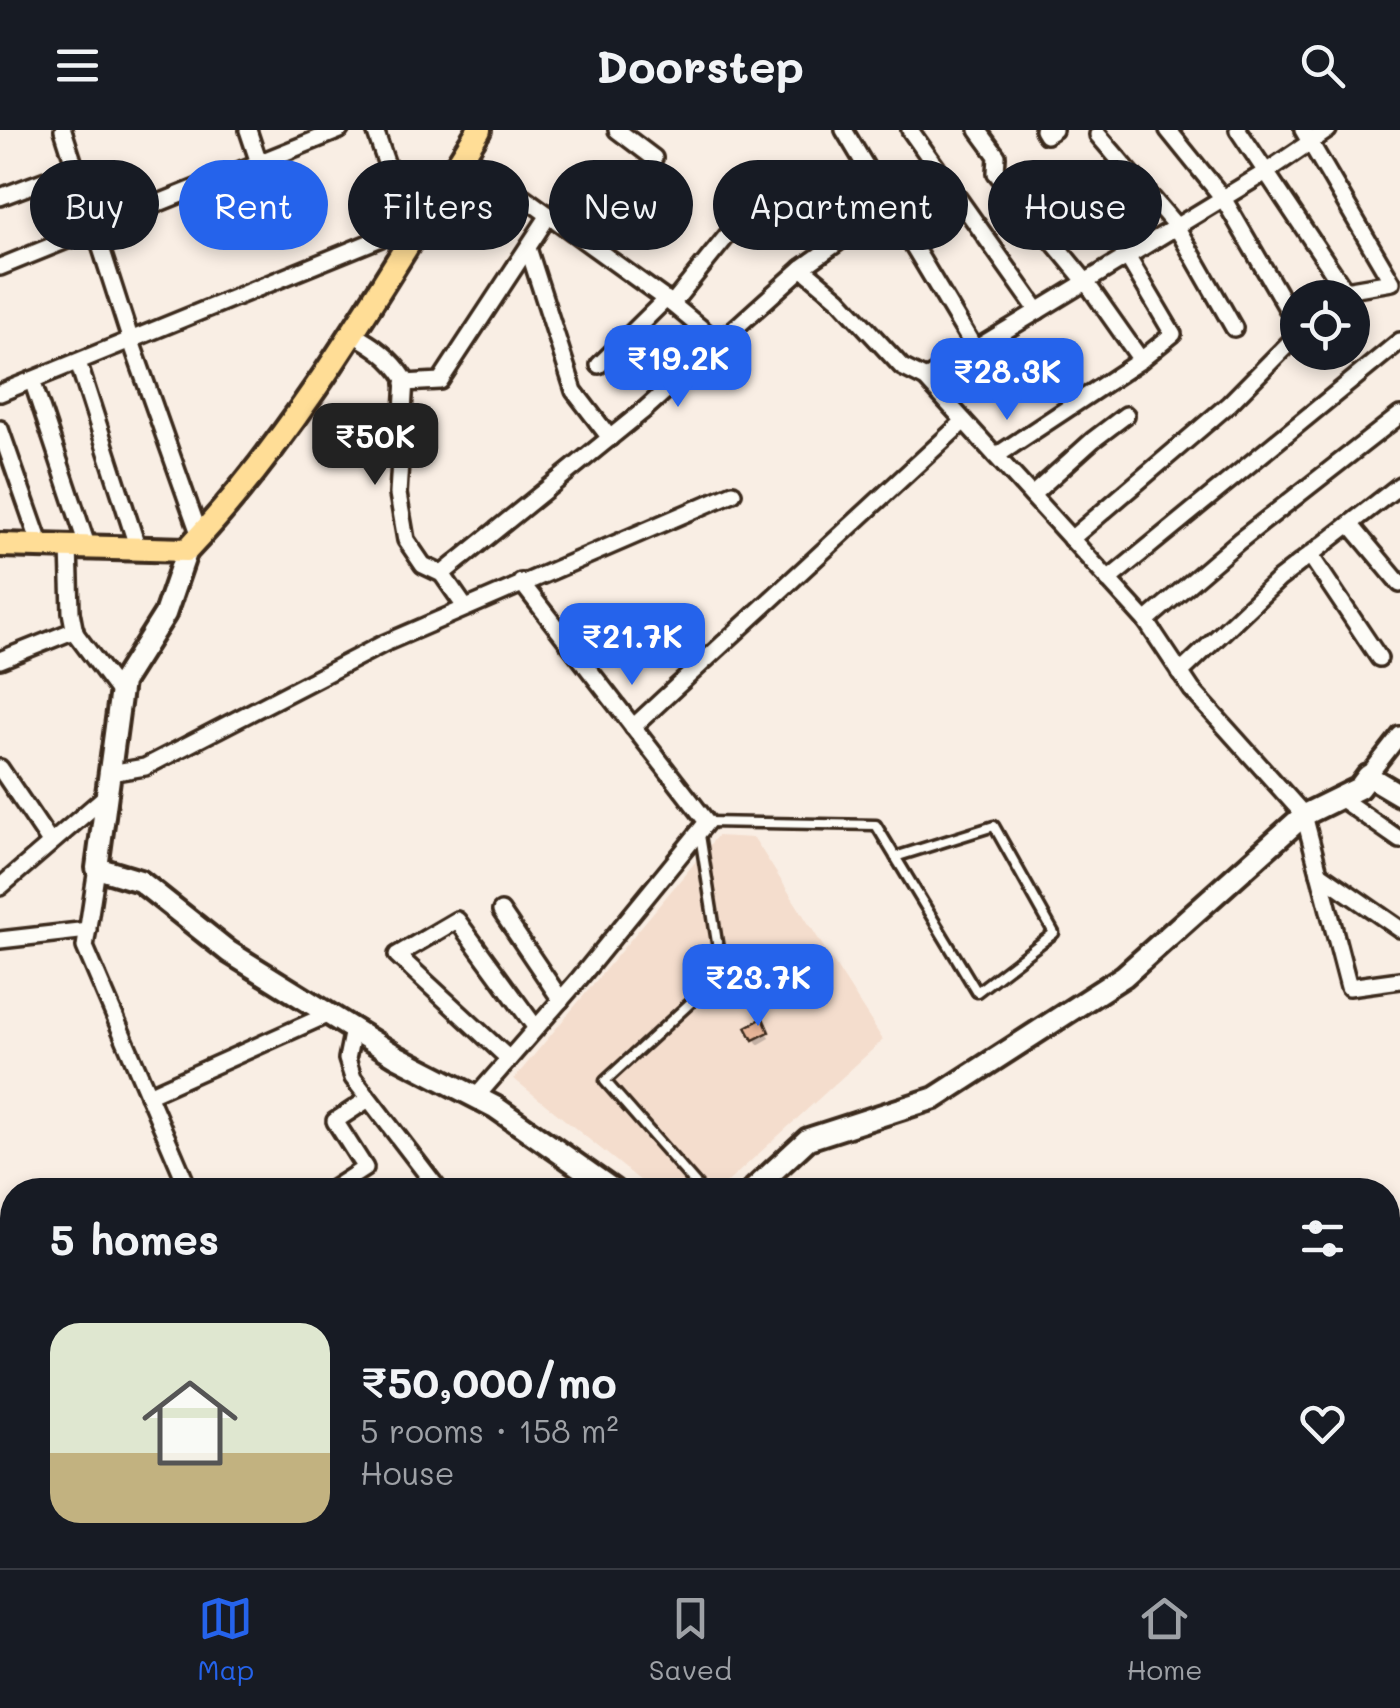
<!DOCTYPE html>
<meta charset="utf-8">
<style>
body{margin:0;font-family:Mali,sans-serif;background:#20242c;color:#f1f3f6;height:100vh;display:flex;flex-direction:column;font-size:38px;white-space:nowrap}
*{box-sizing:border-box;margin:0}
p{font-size:32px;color:#9ea1a6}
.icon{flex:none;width:55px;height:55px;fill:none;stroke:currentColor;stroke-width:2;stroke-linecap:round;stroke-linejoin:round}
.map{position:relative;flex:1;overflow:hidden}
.details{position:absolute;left:0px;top:1048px;width:1400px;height:392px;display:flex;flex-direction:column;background:#171b24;border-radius:40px 40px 0 0;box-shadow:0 5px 15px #0003}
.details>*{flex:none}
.hud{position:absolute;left:30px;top:30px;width:1340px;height:90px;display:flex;gap:20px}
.fabs{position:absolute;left:1280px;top:150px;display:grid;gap:20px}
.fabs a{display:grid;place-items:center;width:90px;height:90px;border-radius:50%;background:#171b24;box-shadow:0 5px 15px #0003;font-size:50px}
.price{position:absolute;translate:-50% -85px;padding:0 22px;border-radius:20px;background:#2563eb;color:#fff;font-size:32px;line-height:65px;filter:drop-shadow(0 2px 5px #0008)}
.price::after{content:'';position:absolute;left:50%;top:60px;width:30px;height:22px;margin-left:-15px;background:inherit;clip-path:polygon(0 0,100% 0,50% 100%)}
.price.on{background:#222;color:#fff}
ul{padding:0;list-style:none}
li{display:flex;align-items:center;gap:30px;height:250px;padding:0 50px}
li span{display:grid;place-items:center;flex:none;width:280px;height:200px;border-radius:30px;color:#555}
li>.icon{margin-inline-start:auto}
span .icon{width:120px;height:120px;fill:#fffc;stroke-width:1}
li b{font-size:42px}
h2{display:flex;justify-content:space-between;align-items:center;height:120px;padding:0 50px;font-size:42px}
.tag{padding:0 35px;border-radius:45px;background:#171b24;box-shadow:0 5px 15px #0003;font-size:35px;line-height:90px}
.tag.on{background:#2563eb;color:#fff}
header{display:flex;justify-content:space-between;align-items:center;height:130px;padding:0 50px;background:#171b24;font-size:45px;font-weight:700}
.dock{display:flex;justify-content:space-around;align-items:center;height:140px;border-top:2px solid #363941;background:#171b24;font-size:28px;color:#9ea1a6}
.dock a{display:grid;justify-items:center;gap:5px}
.dock .on{color:#2563eb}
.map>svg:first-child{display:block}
</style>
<header><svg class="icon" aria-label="menu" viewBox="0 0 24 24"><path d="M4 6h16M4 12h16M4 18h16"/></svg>Doorstep<svg class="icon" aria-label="search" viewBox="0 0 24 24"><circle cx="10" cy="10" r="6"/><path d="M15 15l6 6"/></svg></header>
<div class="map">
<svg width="1400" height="1438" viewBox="0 0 1400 1438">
<rect width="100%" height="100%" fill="#f9eee4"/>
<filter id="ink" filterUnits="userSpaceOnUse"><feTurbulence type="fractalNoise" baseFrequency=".01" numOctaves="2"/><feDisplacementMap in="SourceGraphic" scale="20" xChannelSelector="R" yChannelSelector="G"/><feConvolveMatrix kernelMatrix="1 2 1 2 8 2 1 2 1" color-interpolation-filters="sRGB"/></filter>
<g filter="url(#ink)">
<path fill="#f4ddcd" d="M 717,706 L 754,708 L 883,910 L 719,1060 L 652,1060 L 514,949 Z"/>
<path fill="#0003" d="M 762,892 L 770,908 L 758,915 L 749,898 Z"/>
<path fill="#e7b598" stroke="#3b2a1e" stroke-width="2.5" d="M 763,888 L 769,902 L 753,910 L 746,897 Z"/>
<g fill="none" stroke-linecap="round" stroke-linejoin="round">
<defs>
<g id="lane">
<path d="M 707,692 L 876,695 L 977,862 L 1054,803 L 994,696 L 895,727"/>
<path d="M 700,705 L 722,844 L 605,951 L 701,1060"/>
</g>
<g id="street">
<path d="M 63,0 L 131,211 L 200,406"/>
<path d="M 248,0 L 259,33"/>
<path d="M 617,0 L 654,28"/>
<path d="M 844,0 L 975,219"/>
<path d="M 910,0 L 1038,181"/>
<path d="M 978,0 L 997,26 L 996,43 L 1086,152 L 1141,230 L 996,326"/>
<path d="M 1043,0 L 1046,5 L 1054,0"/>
<path d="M 1168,0 L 1223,68 L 1298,197"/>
<path d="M 1238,0 L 1345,160"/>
<path d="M 1303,0 L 1392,152 L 1345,160 L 1336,168"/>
<path d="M 1098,5 L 1176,96 L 1234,198"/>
<path d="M 464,24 L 672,174 L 719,213"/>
<path d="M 1074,57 L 1127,126 L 1173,204 L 1141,230"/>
<path d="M 0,67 L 75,39"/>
<path d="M 528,118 L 574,261 L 610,308"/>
<path d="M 0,137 L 340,0"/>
<path d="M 802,138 L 938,41"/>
<path d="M 672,174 L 730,102"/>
<path d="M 351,203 C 373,215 391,227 405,249 L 398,364 L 406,410 L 423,435 L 442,444 L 465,477"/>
<path d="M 78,232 L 138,419"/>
<path d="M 599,235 L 666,169"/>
<path d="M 926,249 L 1266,42 L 1328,0"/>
<path d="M 32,250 L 88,418"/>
<path d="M 404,253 L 440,251 L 549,85"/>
<path d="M 0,263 L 408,97 L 375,0"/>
<path d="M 0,299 L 41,416"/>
<path d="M 1032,365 L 1093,310 L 1126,285"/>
<path d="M 1350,394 L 1400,454"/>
<path d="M 1071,409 L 1229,274 L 1298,204"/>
<path d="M 69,417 L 71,482 L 75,503 L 120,563"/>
<path d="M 1310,425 L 1379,528"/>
<path d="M 442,444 L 643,281 L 802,138 L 839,169 L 902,237 L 926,249 L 1146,491 L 1192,560 L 1304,685 L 1349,857 L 1400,850"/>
<path d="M 1108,450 L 1400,211"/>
<path d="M 1146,491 L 1239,411 L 1400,285"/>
<path d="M 0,530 L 75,500"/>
<path d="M 1180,543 L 1279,449 L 1400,355"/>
<path d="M 633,597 L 964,291"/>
<path d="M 0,638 L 50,712"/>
<path d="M 110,643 L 145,637 L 385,513 L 733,363"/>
<path d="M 1368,646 L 1400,605"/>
<path d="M 1340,668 L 1400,710"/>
<path d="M 97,738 L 85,817 L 189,1060"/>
<path d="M 1319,743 L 1400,799"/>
<path d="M 0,757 L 107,665"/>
<path d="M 501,781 L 561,870"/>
<path d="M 0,810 L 88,800"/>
<path d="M 353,899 L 347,929 L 353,948 L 439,1060"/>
<path d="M 509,929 L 397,825 L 457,790 L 536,898"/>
<path d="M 148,965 L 329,884"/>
<path d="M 476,967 L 579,849 L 707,692 L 521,452"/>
<path d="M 331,1060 L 365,1038 L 335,991 L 367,970"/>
<path d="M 0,1159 L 12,1154"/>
<path d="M 0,1195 L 12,1217"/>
<path d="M 0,1295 L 12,1287"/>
<path d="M 0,1372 L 12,1364"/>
<path d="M 339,1428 L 343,1438"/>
<path d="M 727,1428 L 728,1438"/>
<path d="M 863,1428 L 871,1438"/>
<path d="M 114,1438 L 135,1428"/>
<path d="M 1010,1438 L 1012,1428"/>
</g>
<g id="secondary">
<path d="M 187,420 L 165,484 L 122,552 L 97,738 L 140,751 L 229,822 L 396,926 L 495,977 L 613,1060"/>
<path d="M 753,1060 L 808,1009 L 935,968 L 1124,846 L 1304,685 L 1359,658 L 1368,646 L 1400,665"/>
</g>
<path id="primary" d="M 0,415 L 187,420 C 304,296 388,144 479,0"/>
</defs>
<use href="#lane" stroke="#3b2a1e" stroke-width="15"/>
<use href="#street" stroke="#3b2a1e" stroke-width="22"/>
<use href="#secondary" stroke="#3b2a1e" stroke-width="28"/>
<use href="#primary" stroke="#3b2a1e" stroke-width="30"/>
<use href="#lane" stroke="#fdfcf7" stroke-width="8"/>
<use href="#street" stroke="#fdfcf7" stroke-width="15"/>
<use href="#secondary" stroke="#fdfcf7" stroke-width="20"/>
<use href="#primary" stroke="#ffdd96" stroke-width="22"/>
</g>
</g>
</svg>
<div class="fabs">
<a><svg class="icon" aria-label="locate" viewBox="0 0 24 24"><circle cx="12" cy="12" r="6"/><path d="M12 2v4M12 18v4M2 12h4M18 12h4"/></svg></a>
</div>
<b class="price" style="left:678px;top:280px">₹19.2K</b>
<b class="price" style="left:1007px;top:293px">₹28.3K</b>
<b class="price on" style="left:375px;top:358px">₹50K</b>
<b class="price" style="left:632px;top:558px">₹21.7K</b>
<b class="price" style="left:758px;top:899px">₹23.7K</b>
<div class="hud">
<a class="tag">Buy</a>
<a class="tag on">Rent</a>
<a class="tag">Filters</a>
<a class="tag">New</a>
<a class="tag">Apartment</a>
<a class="tag">House</a>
</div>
<section class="details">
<h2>5 homes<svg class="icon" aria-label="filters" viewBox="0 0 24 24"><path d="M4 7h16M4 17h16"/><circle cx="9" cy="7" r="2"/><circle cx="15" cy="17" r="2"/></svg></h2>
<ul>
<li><span style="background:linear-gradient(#dfe7d0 65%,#c2b280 0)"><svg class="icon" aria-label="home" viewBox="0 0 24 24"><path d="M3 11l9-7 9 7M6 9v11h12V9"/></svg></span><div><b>₹50,000/mo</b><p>5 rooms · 158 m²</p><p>House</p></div><svg class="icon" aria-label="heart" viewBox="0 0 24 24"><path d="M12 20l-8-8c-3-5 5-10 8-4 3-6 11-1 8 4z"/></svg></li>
</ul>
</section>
</div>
<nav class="dock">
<a class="on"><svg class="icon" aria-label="map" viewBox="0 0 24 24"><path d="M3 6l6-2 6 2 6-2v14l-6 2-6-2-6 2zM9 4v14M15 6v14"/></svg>Map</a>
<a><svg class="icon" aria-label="saved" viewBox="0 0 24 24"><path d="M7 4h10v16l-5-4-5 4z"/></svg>Saved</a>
<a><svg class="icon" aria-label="home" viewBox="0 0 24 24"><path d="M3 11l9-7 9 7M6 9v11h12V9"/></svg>Home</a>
</nav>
